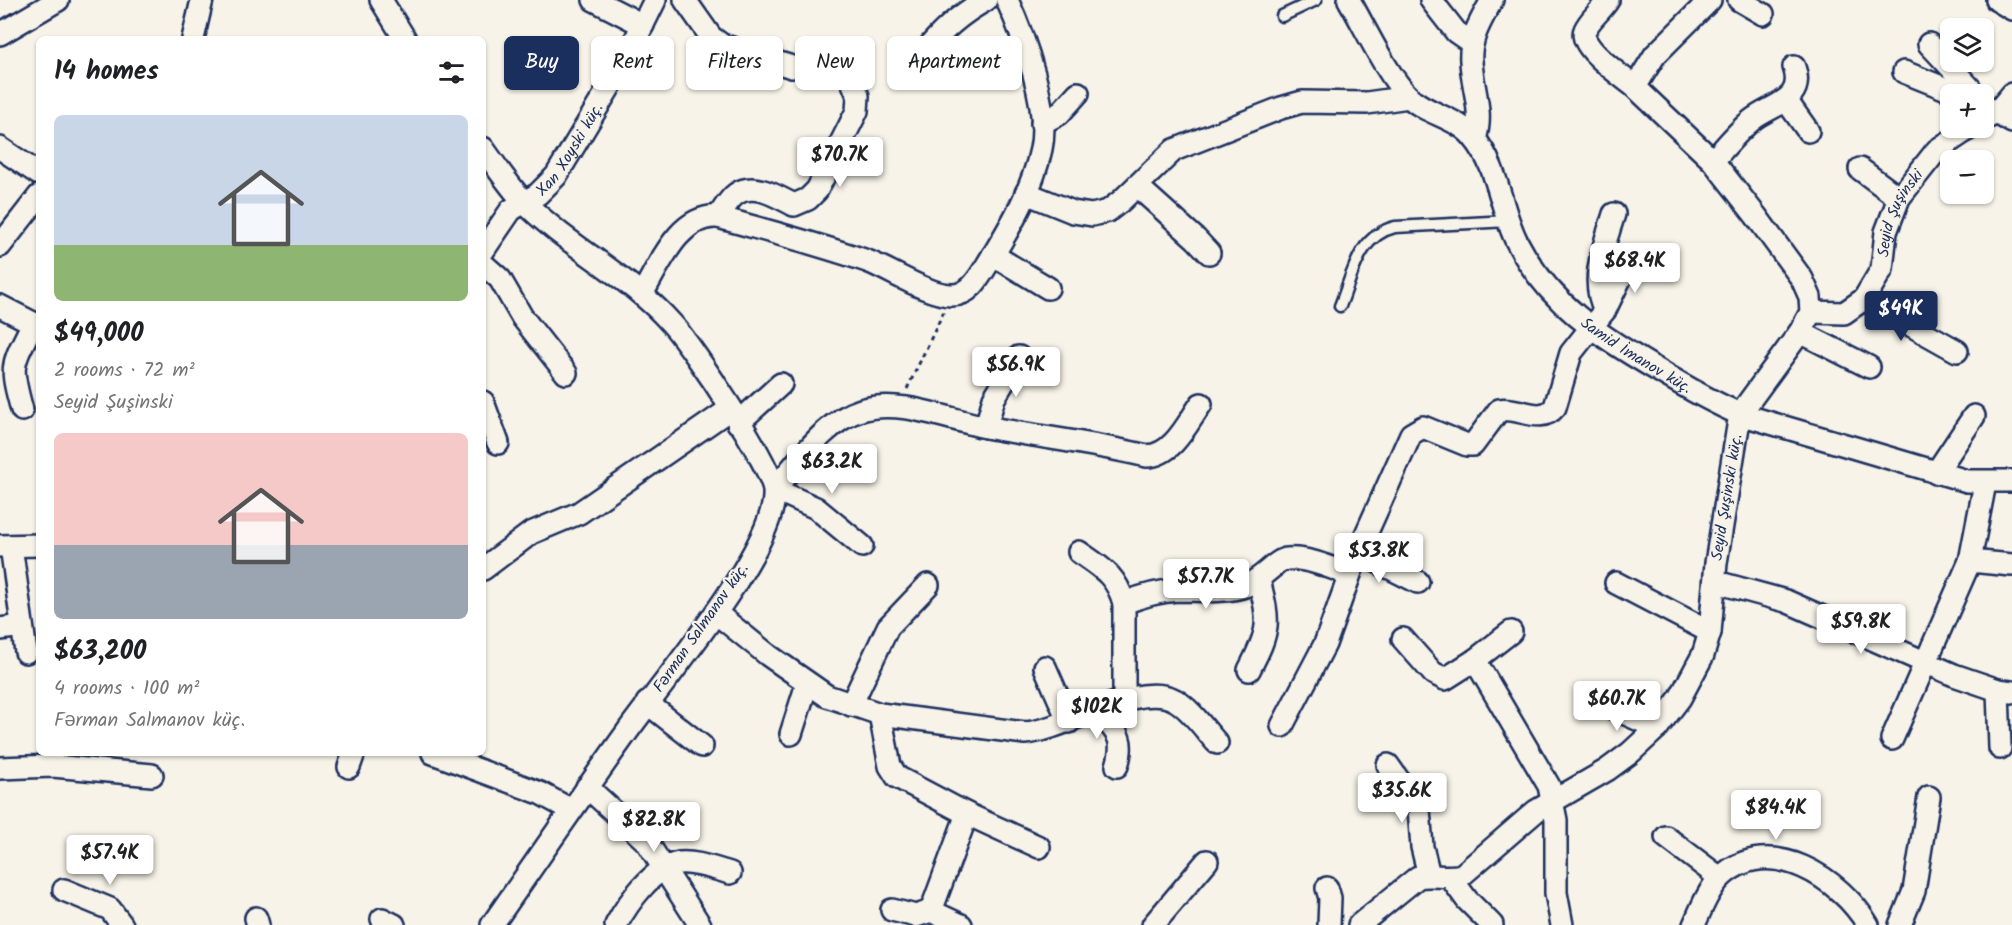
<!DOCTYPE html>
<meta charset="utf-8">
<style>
body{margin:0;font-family:Kalam,sans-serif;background:#f6f6f6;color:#202124;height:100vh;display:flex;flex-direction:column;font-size:22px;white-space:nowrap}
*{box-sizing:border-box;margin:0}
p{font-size:20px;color:#757577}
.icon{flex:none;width:33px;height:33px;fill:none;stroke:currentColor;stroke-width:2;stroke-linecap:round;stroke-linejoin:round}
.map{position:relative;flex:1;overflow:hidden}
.drawer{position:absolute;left:36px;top:36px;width:450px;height:720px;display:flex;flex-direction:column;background:#fff;border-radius:9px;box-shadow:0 2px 4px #0004}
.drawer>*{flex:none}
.hud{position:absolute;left:504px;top:36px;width:570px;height:54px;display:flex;gap:12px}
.tools{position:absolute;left:1940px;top:18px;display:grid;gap:12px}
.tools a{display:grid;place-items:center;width:54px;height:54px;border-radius:9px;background:#fff;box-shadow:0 2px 4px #0004;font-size:30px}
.price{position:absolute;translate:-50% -51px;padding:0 14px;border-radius:6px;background:#fff;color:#222;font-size:20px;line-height:39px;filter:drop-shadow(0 2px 3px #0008)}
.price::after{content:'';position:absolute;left:50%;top:36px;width:18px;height:14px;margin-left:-9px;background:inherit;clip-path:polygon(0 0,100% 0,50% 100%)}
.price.current{background:#1b2f5e;color:#fff}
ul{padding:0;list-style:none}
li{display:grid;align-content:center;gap:12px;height:318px;padding:0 18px}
li span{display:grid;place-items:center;height:186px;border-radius:9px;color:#555}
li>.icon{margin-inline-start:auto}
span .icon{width:108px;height:108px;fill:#fffc;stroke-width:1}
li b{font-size:26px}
h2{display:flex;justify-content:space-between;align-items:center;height:72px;padding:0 18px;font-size:26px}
.pill{padding:0 21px;border-radius:9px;background:#fff;box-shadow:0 2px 4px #0004;font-size:21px;line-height:54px}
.pill.current{background:#1b2f5e;color:#fff}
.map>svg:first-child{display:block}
</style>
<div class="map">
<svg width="2012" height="925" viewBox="0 0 2012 925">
<rect width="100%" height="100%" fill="#f7f3e8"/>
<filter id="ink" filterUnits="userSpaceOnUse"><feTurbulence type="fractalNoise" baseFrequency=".0167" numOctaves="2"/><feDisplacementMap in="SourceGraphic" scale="12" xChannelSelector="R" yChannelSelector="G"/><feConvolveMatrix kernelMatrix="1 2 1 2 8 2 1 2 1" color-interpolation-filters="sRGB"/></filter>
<g filter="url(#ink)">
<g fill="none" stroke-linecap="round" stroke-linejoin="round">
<defs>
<g id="service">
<path d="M 1282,16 L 1316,0"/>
<path d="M 1340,306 C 1353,274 1358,236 1395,227 L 1509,221"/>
</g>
<g id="minor">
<path d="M 381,0 L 405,39"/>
<path d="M 594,0 L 643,25"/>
<path d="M 685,0 L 711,37 L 722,45 L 792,67"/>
<path id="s1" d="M 1349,0 C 1365,27 1388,77 1409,97 C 1428,115 1457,117 1474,138 C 1499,168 1500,209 1517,242 C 1549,304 1599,335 1656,369 C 1684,386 1711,402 1740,414 L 1967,481 L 2012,481"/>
<path d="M 1431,0 L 1456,32 L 1472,43"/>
<path d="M 1608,0 C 1602,10 1589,20 1585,30 C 1577,46 1623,77 1635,87"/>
<path d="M 1739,0 L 1763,14"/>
<path d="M 1997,0 L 2012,9"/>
<path d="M 0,34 L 58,0"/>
<path d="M 193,39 L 202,0"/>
<path d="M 1929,44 L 1970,88 L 1971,94"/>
<path d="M 923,54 C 941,31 960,14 986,0"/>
<path d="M 1904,72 L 1959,94"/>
<path d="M 1786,100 L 1808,131"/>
<path d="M 1984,106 L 2012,122"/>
<path d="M 1983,120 L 1996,113 L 2012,94"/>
<path d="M 1042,123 L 1059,114 L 1078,93"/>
<path d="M 1475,139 C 1484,112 1472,88 1471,61 C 1469,39 1482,18 1492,0"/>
<path d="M 0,148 L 39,174"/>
<path d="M 483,148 C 496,166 509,186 525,203 C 570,248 630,276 672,324 C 692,346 773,467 774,491 C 778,546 662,683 627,732 C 581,796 537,860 492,925"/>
<path d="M 1713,161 C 1725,147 1737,132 1752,120 C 1772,104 1806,101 1794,67"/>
<path d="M 1860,169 L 1899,198"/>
<path d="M 1137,186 L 1196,239 L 1209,253"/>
<path d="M 1026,193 L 1073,212 L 1092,215 L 1108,211 L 1121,201 L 1174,150 L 1281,108 L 1302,102 L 1367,103 L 1409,97"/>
<path d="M 718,217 C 723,210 729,199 736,194 C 754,181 778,197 794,205 L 808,199 L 817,190 L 857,111 L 858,96 L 848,71"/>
<path d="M 0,246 L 39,196"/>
<path id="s2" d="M 483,251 L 511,210 L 538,194 L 556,176 L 625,61 L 655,0"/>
<path d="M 993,255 L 1048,288"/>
<path d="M 483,264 L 500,279 L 522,317 L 566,373"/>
<path d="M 642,294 C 659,266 679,214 718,217 C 767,231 818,244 867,261 C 891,270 926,294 951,295 C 972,296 982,272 992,257 C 1012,224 1033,188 1041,149 C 1050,109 1024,37 1007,0"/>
<path d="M 1864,299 L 1957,351"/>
<path d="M 0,306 L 39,326"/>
<path d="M 1605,310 L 1629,260"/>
<path id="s3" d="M 1811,312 L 1844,313 L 1864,299 L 1882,269 L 1886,232 L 1899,198 L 1937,150 L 1970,128"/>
<path d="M 1800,332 L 1869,367"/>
<path d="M 483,402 L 498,443"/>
<path d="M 22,410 C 9,363 12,366 33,323"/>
<path d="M 738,423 L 781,384"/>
<path d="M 986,427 L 994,398 L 1019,357"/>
<path d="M 1936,473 L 1974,416"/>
<path d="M 0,546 L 39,545"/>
<path d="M 11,546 L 26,652"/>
<path d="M 862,546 L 816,508 L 774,489 C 798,463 825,421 861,410 C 900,398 946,419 986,427 C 1039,437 1093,443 1147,456 C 1173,455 1187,424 1201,404"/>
<path d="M 1079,552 C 1102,568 1116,575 1124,603"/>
<path d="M 1358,552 L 1418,582"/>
<path d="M 1970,561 L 2012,565"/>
<path d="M 483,569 L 531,533 L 579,513 L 730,409"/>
<path d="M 1716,582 L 1786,601 L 1954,675 L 1998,690 L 2012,692"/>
<path d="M 1616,583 L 1710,632"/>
<path d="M 716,613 L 768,655 L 827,696 L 880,714 L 1025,733 C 1066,730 1137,680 1175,700 C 1191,709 1205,730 1217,743"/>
<path d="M 0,629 L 22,626"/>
<path d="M 1403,639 L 1433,673 L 1445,679 L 1475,660 L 1511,632"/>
<path d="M 1475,660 L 1549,786 L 1556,820 L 1556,893 L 1562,925"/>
<path d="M 1045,667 L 1069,722"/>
<path d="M 1249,670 C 1270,630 1270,623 1259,580"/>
<path d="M 1998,690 L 2000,748"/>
<path d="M 1592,699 L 1657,728"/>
<path d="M 1124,701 L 1124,603 C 1142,596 1159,591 1178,590 C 1198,590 1221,593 1242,587 C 1261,582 1275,560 1287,559 C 1308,557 1330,568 1349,574"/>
<path d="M 647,703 L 702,746"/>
<path d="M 851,705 L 888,627 L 928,585"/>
<path d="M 1098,711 C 1116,732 1126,737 1117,766"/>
<path d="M 880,714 L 890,766 L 897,777 L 967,814 L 931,911 L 961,925"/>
<path d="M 1282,726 L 1325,644 L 1358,552 L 1411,434 L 1423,427 L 1467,445 L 1473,445 L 1499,410 C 1518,406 1541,425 1555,407 L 1571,353 L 1605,310 C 1589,280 1605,244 1614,214"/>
<path d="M 791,734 L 807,684"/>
<path d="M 1892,739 L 1970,561 L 1985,483"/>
<path d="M 433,753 L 540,793 L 571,810"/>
<path d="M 1388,765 L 1419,809 L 1422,847 L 1429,875"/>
<path d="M 349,767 L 354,753"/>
<path d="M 0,768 L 53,766 L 152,775"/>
<path d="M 587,787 L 647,842 L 700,925"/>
<path d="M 967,814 L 1039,847"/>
<path d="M 1666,837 L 1720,878"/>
<path d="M 1451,878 L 1467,900 L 1492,925"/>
<path d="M 1327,888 L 1330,898 L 1329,925"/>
<path d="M 64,890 L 110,909 L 122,925"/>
<path d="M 892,910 L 916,916 L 931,911"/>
<path d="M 256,918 L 258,925"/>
<path d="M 382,919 L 394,925"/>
<path d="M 616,925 C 628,903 652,868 679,863 C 695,861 715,869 730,873"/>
<path d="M 1153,925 L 1207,861"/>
<path id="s4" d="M 1359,925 L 1418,877 C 1433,874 1447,879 1462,875 L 1536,811 L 1607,770 L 1630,753 L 1657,728 L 1680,698 L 1703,655 L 1710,632 L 1716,563 L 1740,414 L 1800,332 L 1811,312 L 1810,297 L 1802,279 L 1756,216 L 1713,161 L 1635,87 L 1655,55 L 1710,0"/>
<path d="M 1694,925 C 1701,909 1709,889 1721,877 C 1770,832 1841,879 1868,925"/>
<path d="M 1900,925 L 1914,891 L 1929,797"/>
</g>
</defs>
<use href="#service" stroke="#1b2f5e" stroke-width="15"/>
<use href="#minor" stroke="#1b2f5e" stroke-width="26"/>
<path stroke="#1b2f5e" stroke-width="3" stroke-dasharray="4.5 4.5" stroke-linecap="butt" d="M 907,389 L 944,311"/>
<use href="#service" stroke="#f7f3e8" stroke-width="10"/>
<use href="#minor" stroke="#f7f3e8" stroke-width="21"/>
</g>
</g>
<g text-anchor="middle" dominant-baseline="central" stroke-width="4.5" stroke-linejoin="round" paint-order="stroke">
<g font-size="16" fill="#1b2f5e" stroke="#f7f3e8">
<text stroke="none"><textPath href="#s2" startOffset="136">Xan Xoyski küç.</textPath></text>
<text stroke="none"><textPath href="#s3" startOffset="152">Seyid Şuşinski</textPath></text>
<text stroke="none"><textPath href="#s1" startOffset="472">Samid İmanov küç.</textPath></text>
<text stroke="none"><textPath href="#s4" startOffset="612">Seyid Şuşinski küç.</textPath></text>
<text transform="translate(701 628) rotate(-55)">Fərman Salmanov küç.</text>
</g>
</g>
</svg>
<div class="tools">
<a><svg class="icon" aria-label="layers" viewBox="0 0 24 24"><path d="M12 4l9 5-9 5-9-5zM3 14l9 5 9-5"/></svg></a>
<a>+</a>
<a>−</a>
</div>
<b class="price" style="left:840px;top:188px">$70.7K</b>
<b class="price" style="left:1635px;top:294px">$68.4K</b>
<b class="price current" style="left:1901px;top:342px">$49K</b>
<b class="price" style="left:1016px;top:398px">$56.9K</b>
<b class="price" style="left:832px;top:495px">$63.2K</b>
<b class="price" style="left:1379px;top:584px">$53.8K</b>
<b class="price" style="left:1206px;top:610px">$57.7K</b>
<b class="price" style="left:1861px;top:655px">$59.8K</b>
<b class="price" style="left:1617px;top:732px">$60.7K</b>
<b class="price" style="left:1097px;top:740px">$102K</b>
<b class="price" style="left:1402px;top:824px">$35.6K</b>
<b class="price" style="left:1776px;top:841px">$84.4K</b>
<b class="price" style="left:654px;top:853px">$82.8K</b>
<b class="price" style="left:110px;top:886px">$57.4K</b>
<div class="hud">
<a class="pill current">Buy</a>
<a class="pill">Rent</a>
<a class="pill">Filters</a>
<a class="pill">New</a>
<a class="pill">Apartment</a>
</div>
<section class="drawer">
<h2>14 homes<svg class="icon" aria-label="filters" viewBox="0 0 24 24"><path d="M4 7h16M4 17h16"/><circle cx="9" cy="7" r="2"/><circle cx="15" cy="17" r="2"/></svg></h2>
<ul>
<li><span style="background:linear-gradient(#c9d6e8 70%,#8fb573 0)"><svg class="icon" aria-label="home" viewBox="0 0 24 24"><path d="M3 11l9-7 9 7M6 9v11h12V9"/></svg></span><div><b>$49,000</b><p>2 rooms · 72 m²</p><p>Seyid Şuşinski</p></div></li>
<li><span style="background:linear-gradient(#f6c9c9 60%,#9aa5b1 0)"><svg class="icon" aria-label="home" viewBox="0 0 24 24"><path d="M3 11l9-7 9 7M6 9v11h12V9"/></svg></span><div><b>$63,200</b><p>4 rooms · 100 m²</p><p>Fərman Salmanov küç.</p></div></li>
</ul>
</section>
</div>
